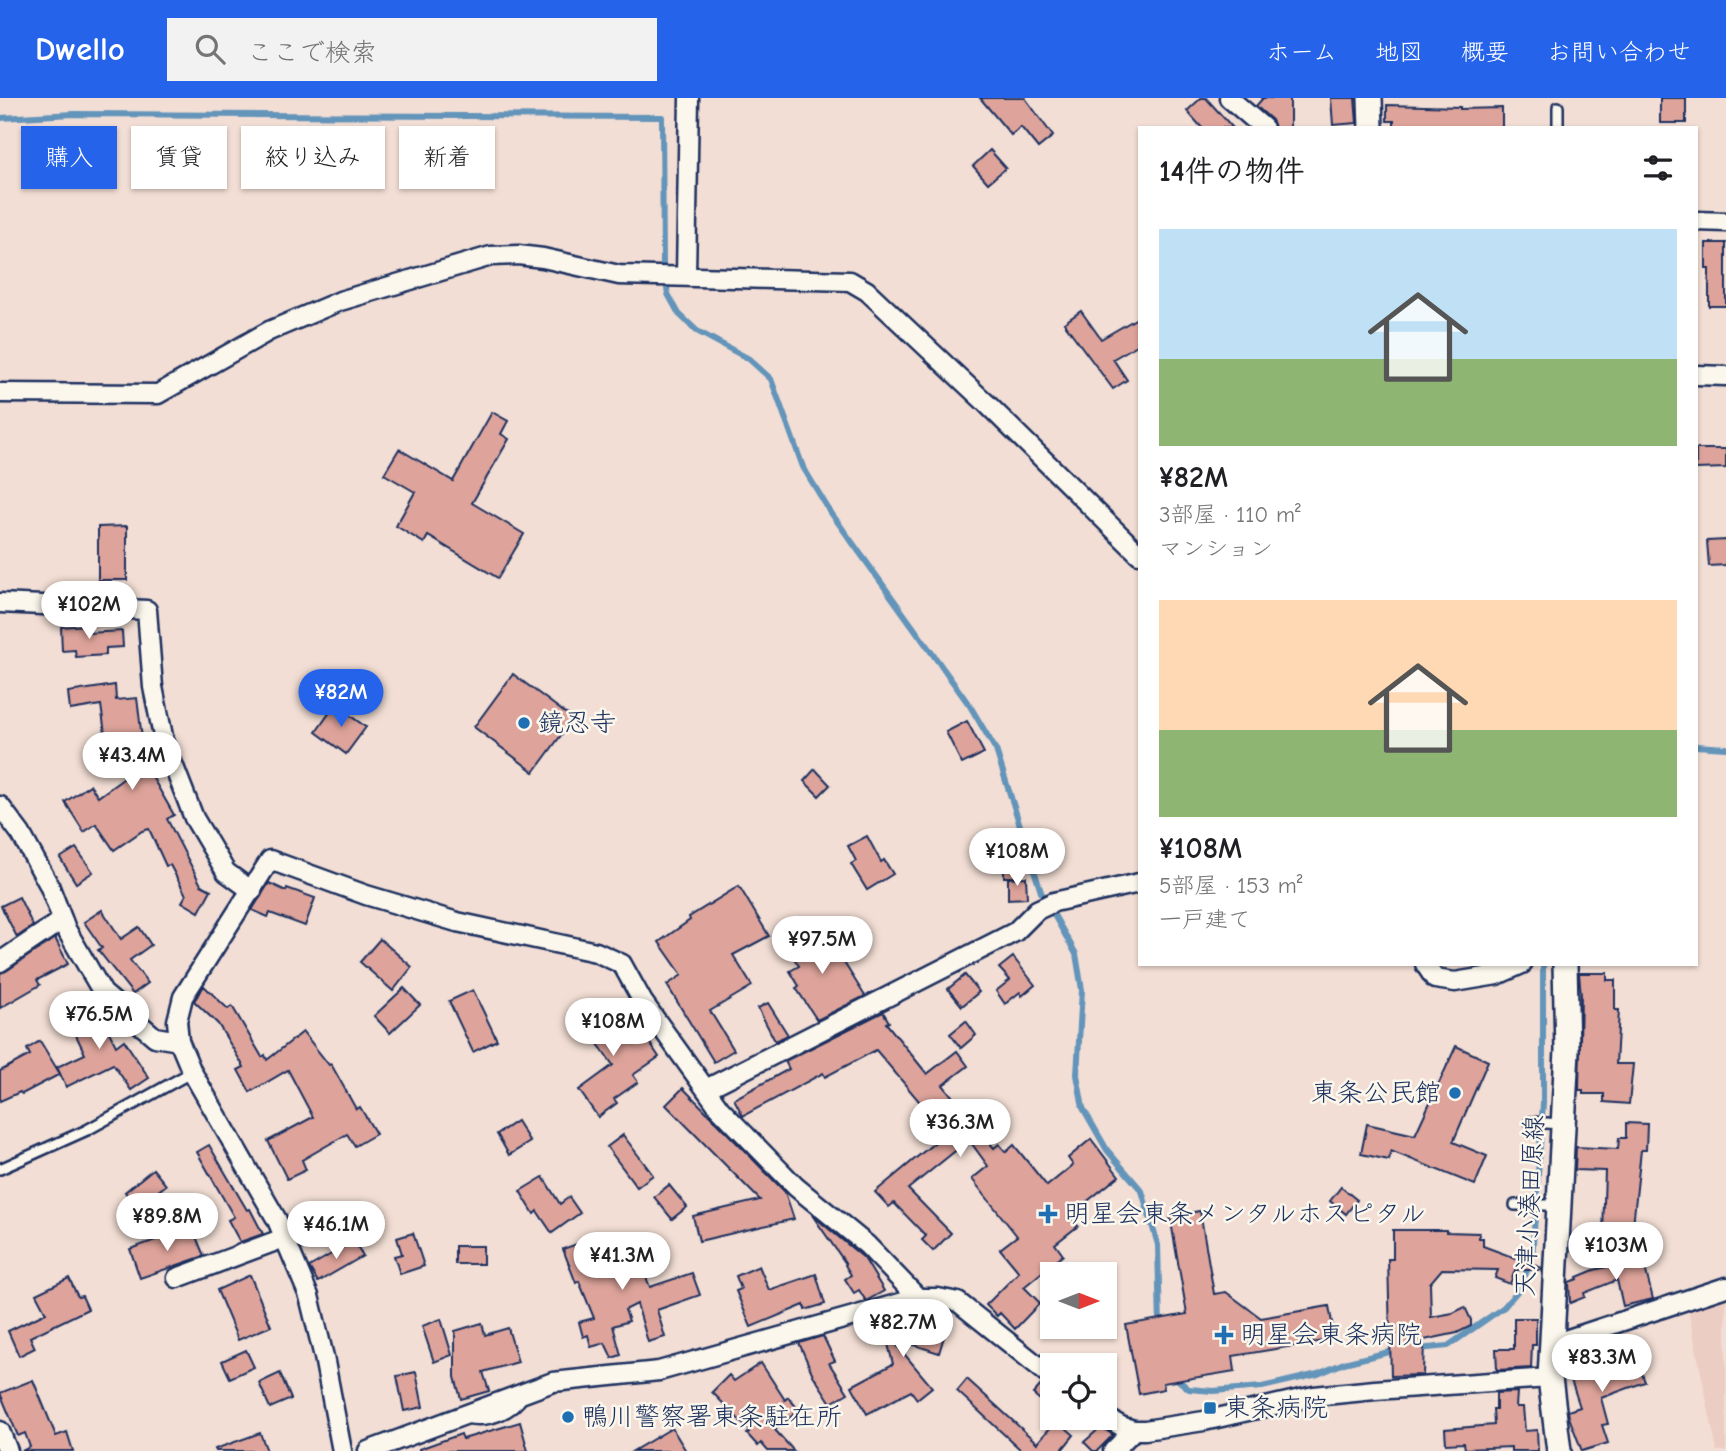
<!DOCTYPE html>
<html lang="ja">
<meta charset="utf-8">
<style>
body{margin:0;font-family:"Comic Neue","Klee One",sans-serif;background:#f2f2f2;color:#202124;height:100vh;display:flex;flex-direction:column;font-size:26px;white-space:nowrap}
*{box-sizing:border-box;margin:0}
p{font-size:23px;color:#757577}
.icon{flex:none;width:38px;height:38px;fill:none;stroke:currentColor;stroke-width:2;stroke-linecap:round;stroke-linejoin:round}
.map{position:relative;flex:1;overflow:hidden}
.details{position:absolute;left:1138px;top:28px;width:560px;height:840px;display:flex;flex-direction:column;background:#fff;border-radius:0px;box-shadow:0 2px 5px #0004}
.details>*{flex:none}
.top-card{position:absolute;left:21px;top:28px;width:665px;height:63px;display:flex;gap:14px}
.needle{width:46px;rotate:90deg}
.tools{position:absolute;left:1040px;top:1164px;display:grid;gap:14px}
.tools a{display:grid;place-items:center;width:77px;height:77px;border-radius:0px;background:#fff;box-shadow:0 2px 5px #0004;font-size:35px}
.price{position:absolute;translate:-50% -60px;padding:0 16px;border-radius:24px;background:#fff;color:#222;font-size:23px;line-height:46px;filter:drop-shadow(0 2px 4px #0008)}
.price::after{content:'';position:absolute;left:50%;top:42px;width:21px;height:16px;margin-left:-10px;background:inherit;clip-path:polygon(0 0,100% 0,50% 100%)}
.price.active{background:#2563eb;color:#fff}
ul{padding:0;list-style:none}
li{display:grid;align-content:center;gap:14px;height:371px;padding:0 21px}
li span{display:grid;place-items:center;height:217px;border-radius:0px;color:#555}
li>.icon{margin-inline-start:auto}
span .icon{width:126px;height:126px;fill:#fffc;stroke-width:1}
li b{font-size:30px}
h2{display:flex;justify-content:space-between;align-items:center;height:84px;padding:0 21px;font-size:30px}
.pill{padding:0 24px;border-radius:0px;background:#fff;box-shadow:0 2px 5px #0004;font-size:24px;line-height:63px}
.pill.active{background:#2563eb;color:#fff}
header{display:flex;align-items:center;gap:42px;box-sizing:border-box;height:98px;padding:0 35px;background:#2563eb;color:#fff}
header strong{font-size:33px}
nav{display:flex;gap:38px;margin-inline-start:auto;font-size:24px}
.search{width:490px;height:63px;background:#f2f2f2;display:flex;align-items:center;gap:18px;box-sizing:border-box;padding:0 24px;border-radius:0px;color:#757577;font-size:26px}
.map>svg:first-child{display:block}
</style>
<header>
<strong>Dwello</strong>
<div class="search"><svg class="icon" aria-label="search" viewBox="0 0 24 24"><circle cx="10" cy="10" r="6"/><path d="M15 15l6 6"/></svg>ここで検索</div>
<nav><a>ホーム</a><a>地図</a><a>概要</a><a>お問い合わせ</a></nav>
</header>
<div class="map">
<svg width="1726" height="1353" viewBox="0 0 1726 1353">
<rect width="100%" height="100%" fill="#f2ded4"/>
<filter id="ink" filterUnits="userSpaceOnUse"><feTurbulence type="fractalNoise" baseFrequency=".0143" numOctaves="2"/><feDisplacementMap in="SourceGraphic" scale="14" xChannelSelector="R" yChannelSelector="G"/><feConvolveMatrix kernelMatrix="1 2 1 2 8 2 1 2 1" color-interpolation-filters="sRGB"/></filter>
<g filter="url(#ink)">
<path fill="#eccdc3" d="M 1726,1199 L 1726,1353 L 1717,1353 L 1688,1212 Z"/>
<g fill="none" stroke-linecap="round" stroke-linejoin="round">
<g stroke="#6494ba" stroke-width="6">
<path d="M 0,20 L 74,16 L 662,19 L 663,168 L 668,196 L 679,216 L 697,233 L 749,261 L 771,281 L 803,369 L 829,412 L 970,608 L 996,652 L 1041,794 L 1076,856 L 1082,892 L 1077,977 L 1083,1010 L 1107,1052 L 1142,1093 L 1158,1147 L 1160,1229"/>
<path d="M 1696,648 L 1726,650"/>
<path d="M 1418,1251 L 1448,1248 L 1504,1209 L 1520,1190 L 1532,1160 L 1543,1005 L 1543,866"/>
<path d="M 1173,1278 L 1189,1291 L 1213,1293 L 1262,1289 L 1318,1276 L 1344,1265 L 1397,1252"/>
</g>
</g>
<g fill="#dea49b" stroke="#1b2f5e" stroke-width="2">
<path d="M 980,0 L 1025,0 L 1053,38 L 1038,50 L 1021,29 L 1011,37 Z"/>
<path d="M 1201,0 L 1206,0 L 1233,30 L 1202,30 L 1187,13 Z"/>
<path d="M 1263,0 L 1290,0 L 1290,30 L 1275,30 L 1272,22 L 1256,8 Z"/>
<path d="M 1331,0 L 1355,0 L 1357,25 L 1333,27 Z"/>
<rect x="1660" y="0" width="26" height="25"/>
<path d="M 1387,7 L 1460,9 L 1460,11 L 1502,10 L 1502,30 L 1394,30 L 1394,23 L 1387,23 Z"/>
<path d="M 990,52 L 1006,70 L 988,85 L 973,68 Z"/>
<path d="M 1706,145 L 1726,145 L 1726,208 L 1709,208 L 1709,171 L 1706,171 Z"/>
<path d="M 1081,213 L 1101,241 L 1139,219 L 1139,246 L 1113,261 L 1127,282 L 1113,291 L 1064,225 Z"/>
<path d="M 492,314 L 508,323 L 501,336 L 509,341 L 472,405 L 524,436 L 498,480 L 428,438 L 424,445 L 396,428 L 415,394 L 384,376 L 399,351 L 453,383 Z"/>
<path d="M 1696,351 L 1726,351 L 1726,370 L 1696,371 Z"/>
<path d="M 127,428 L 127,482 L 98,482 L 98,429 Z"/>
<path d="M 1726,442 L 1726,467 L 1709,468 L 1707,443 Z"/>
<path d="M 86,527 L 87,535 L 122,533 L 123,549 L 106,550 L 106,557 L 76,559 L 75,552 L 62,553 L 61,529 Z"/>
<path d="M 513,576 L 573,621 L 534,674 L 474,629 Z"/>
<path d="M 115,587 L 116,602 L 137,600 L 143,648 L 151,646 L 157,662 L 148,666 L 154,682 L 174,717 L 167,721 L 201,787 L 211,792 L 199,814 L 182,804 L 186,797 L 170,767 L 166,768 L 149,731 L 142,733 L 114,752 L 96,726 L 84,734 L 65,704 L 90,687 L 98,699 L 130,676 L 117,641 L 106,643 L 101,607 L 70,612 L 68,594 Z"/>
<path d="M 335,607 L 366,629 L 346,656 L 316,634 Z"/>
<path d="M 967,623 L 984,655 L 962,666 L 946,634 Z"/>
<path d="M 815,671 L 830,687 L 819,698 L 804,683 Z"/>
<path d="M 867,738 L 881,764 L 884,762 L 893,776 L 867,792 L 851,766 L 856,763 L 848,748 Z"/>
<path d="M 76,750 L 93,774 L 76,785 L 60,760 Z"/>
<rect x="1004" y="764" width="17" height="15"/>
<path d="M 1026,779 L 1027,800 L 1008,801 L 1008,780 Z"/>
<path d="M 269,785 L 286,793 L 287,790 L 315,800 L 305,828 L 270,815 L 268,819 L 252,812 Z"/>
<path d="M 739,788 L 769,838 L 733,857 L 752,888 L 710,913 L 734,952 L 714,964 L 667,887 L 682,877 L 659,844 L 690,822 L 689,819 Z"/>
<path d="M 19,799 L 33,828 L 17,839 L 1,808 Z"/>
<path d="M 102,812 L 121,841 L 139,829 L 151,847 L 130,862 L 148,885 L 133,896 L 98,852 L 102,850 L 84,824 Z"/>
<path d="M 806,831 L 819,851 L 831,844 L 865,898 L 817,922 L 796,890 L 799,888 L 790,873 L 799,868 L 784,845 Z"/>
<path d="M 55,840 L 68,866 L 37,882 L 40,887 L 0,910 L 0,875 L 6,873 Z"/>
<path d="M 380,841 L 412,869 L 393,893 L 360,864 Z"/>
<path d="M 1013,859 L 1035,887 L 1022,898 L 1020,894 L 1005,906 L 996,893 L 1010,882 L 999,870 Z"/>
<path d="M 1579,875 L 1607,875 L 1607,882 L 1615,882 L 1615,912 L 1619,912 L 1616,966 L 1633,966 L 1629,1006 L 1604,1004 L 1604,996 L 1583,996 L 1583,992 L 1579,992 L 1581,897 Z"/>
<path d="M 965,877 L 979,894 L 962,908 L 948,891 Z"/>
<path d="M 204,888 L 228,911 L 232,908 L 262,959 L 265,957 L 267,962 L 303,934 L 329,967 L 331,966 L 356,1011 L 360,1009 L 376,1036 L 355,1048 L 347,1036 L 302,1062 L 306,1072 L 287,1081 L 268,1043 L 313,1019 L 288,972 L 250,994 L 238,972 L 244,969 L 218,926 L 194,903 Z"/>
<path d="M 404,890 L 420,907 L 390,935 L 374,918 Z"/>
<path d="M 473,892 L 497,942 L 473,954 L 449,903 Z"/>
<path d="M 602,901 L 634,946 L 645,938 L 659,959 L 633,977 L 638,984 L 614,1001 L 617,1005 L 598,1019 L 579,992 L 613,967 L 578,918 Z"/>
<path d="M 83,905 L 87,913 L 96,908 L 116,948 L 124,942 L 149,980 L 131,992 L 113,966 L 66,989 L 57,969 L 85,956 L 65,914 Z"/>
<path d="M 768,905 L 788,937 L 775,943 L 758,910 Z"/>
<path d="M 883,914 L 889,924 L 886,925 L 927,976 L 957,953 L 968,968 L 943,987 L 994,1050 L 999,1046 L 1006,1054 L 1014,1047 L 1047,1088 L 1073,1067 L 1068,1060 L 1091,1041 L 1119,1078 L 1070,1117 L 1078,1128 L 1055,1146 L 1063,1157 L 1024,1189 L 1040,1205 L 1015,1231 L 1000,1215 L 997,1218 L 986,1207 L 1019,1174 L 1000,1151 L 1017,1138 L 972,1081 L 988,1068 L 969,1042 L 908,1091 L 951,1135 L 933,1153 L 922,1142 L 926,1138 L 894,1105 L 889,1109 L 875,1094 L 946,1035 L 876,952 L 825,979 L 823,975 L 743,1018 L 734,1001 L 789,971 L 785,963 Z"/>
<path d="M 966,923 L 976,937 L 961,950 L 950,936 Z"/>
<path d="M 40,943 L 60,976 L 22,996 L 20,994 L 0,1003 L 0,973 L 30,957 L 27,951 Z"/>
<path d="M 1456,948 L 1488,963 L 1453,1044 L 1487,1058 L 1475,1087 L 1391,1053 L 1389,1062 L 1361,1056 L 1367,1026 L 1415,1037 Z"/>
<path d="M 683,990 L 785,1094 L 794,1121 L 699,1143 L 693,1118 L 760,1102 L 666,1007 Z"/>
<path d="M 517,1023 L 530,1044 L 509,1057 L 497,1036 Z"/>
<path d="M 1626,1025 L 1647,1026 L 1646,1052 L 1641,1052 L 1632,1137 L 1603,1137 L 1605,1073 L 1575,1072 L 1576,1049 L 1618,1051 L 1619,1040 L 1626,1040 Z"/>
<path d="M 623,1037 L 653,1077 L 637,1089 L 607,1049 Z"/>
<path d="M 209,1047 L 247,1112 L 250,1111 L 263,1136 L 240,1144 L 228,1122 L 234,1119 L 197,1054 Z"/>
<path d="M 153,1071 L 166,1087 L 137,1110 L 125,1094 Z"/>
<path d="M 543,1079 L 560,1106 L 569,1099 L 580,1115 L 552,1135 L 537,1113 L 534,1116 L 520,1093 Z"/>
<path d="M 669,1087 L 687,1109 L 672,1121 L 654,1099 Z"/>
<path d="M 1341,1089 L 1357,1102 L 1346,1116 L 1330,1103 Z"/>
<path d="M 1200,1113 L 1214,1196 L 1226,1194 L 1261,1220 L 1329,1208 L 1335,1241 L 1233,1258 L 1235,1273 L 1163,1285 L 1164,1291 L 1139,1296 L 1126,1227 L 1187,1216 L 1170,1118 Z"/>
<path d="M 812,1117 L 864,1160 L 884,1193 L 866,1203 L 859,1192 L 854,1195 L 845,1181 L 851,1177 L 845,1167 L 846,1166 Z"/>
<path d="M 192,1129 L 204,1158 L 140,1180 L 130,1151 Z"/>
<path d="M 1393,1132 L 1446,1132 L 1446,1134 L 1479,1135 L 1479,1140 L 1483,1140 L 1483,1148 L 1542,1170 L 1542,1172 L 1515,1172 L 1510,1186 L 1495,1180 L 1498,1172 L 1442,1171 L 1430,1185 L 1431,1219 L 1453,1215 L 1465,1209 L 1471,1222 L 1471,1228 L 1457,1235 L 1424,1242 L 1423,1277 L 1391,1278 L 1388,1161 L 1393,1161 Z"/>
<path d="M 413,1135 L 424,1168 L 400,1176 L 394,1158 L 402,1156 L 397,1140 Z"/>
<path d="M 629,1140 L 639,1170 L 642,1169 L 650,1189 L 692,1175 L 700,1197 L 657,1212 L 665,1239 L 648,1244 L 637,1206 L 625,1212 L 629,1223 L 613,1228 L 621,1257 L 612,1260 L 605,1245 L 591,1249 L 588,1237 L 583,1239 L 579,1224 L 594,1220 L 579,1183 L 576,1185 L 563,1151 L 588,1142 L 592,1154 Z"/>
<path d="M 354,1143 L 363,1158 L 318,1184 L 309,1169 Z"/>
<rect x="455" y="1148" width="28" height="18"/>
<path d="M 1645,1160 L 1648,1169 L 1645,1170 L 1653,1201 L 1623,1208 L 1617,1182 L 1584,1195 L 1585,1199 L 1570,1205 L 1569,1184 L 1578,1181 L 1577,1179 L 1594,1172 Z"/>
<path d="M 759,1168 L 769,1192 L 816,1176 L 825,1206 L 805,1212 L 804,1207 L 751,1229 L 736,1193 L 741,1191 L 736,1178 Z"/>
<path d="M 250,1177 L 271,1228 L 238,1242 L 217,1192 Z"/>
<path d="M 69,1180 L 78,1199 L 82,1198 L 88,1211 L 30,1239 L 35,1250 L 19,1258 L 8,1233 L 46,1215 L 36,1196 Z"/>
<path d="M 920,1211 L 950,1219 L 939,1255 L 890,1239 L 932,1289 L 917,1301 L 911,1293 L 867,1316 L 852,1288 L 893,1266 L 882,1222 Z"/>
<path d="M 1514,1220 L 1536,1220 L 1536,1247 L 1532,1247 L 1531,1270 L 1497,1272 L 1496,1251 L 1514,1251 Z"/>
<path d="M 441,1221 L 452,1257 L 434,1264 L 422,1228 Z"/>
<path d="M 482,1225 L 485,1237 L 508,1230 L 518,1264 L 483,1274 L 489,1293 L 461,1301 L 455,1279 L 455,1233 Z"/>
<path d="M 823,1238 L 835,1263 L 829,1265 L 848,1295 L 831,1305 L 813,1277 L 799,1245 Z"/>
<path d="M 1630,1243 L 1645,1284 L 1601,1300 L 1608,1326 L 1602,1327 L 1608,1345 L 1582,1353 L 1569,1319 L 1568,1313 L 1580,1309 L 1570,1279 L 1611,1266 L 1606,1252 Z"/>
<path d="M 246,1252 L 254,1269 L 230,1280 L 222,1263 Z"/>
<path d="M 761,1265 L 785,1302 L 788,1299 L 799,1312 L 775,1332 L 794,1353 L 768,1353 L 761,1345 L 758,1348 L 747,1336 L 750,1333 L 712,1294 L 729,1277 L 734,1283 Z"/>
<path d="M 416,1274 L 423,1309 L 404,1313 L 397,1278 Z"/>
<path d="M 280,1275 L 291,1301 L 270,1310 L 259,1285 Z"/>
<path d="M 967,1281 L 1037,1345 L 1057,1322 L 1074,1337 L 1061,1353 L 1022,1353 L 957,1293 Z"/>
<path d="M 33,1282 L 56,1338 L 67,1334 L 73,1353 L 22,1353 L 30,1349 L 25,1335 L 18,1338 L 0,1295 Z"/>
<path d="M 1042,1286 L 1052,1290 L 1052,1312 L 1033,1296 Z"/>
<path d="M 1517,1294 L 1516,1309 L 1523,1309 L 1525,1333 L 1537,1332 L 1538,1353 L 1511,1353 L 1511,1349 L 1465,1351 L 1464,1345 L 1446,1346 L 1445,1331 L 1494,1327 L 1493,1311 L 1496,1311 L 1496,1295 Z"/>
<path d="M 520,1324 L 528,1353 L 419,1353 L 419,1351 L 461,1336 L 463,1341 Z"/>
<path d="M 1101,1329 L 1113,1337 L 1097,1353 L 1093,1353 L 1084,1344 Z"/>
<path d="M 672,1330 L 686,1353 L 633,1353 Z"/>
<path d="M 260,1335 L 267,1353 L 216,1353 L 215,1351 Z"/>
</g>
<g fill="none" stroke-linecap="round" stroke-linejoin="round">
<defs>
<g id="lane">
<path d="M 1558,9 L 1558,30"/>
<path d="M 1530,1024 L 1562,1026"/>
<path d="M 0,1071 L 87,1032 L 192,974"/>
<path d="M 1515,1107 L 1558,1107"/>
<path d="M 466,1320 C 488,1325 512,1316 524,1297"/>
</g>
<g id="street">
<path d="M 1229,0 L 1264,30"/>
<path d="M 1696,123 L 1726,124"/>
<path d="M 686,178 L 689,0"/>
<path d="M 1696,277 L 1726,278"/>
<path d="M 0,295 L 158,296 L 269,233 L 340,203 L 491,158 L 518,157 L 543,160 L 619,177 L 850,183 L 867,193 L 986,305 L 1139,456"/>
<path d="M 0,505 L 147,512 L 153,589 L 164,643 L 194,720 L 226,774 L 252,793"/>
<path d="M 0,708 L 21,736 L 49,787 L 66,831 L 103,895 L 155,939 L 179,943"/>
<path d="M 0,864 L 62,822"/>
<path d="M 1425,866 L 1435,881 L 1455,884 L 1497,877 L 1522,866"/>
<path d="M 706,991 L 1015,834 L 1037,812 L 1054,804 L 1139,785"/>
<path d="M 177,1180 L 284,1140"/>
<path d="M 1550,1247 L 1726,1189"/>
<path d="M 1104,1318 L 1121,1328 L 1134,1332 L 1145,1332 L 1204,1323 L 1314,1298 L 1375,1292 L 1550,1280"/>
<path d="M 0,1333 L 8,1353"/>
<path d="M 342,1353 L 324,1259 L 309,1198 L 277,1122 L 192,974 L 179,943 L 177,923 L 183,899 L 270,762 L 366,797 L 457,824 L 596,854 L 622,866 L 643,904 L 720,1011 L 796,1089 L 867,1147 L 918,1200"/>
<path d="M 368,1353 L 553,1284 L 659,1273 L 918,1200 L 938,1200 L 958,1204 L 1052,1279"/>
<path d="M 1113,1353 L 1134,1332"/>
</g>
<g id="secondary">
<path d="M 1370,0 L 1371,30"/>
<path d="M 1559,1353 L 1550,1280 L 1567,952 L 1565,866"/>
</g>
</defs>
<use href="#lane" stroke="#1b2f5e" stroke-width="14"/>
<use href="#street" stroke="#1b2f5e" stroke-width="23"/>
<use href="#secondary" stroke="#1b2f5e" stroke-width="28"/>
<use href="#lane" stroke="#fbf7ec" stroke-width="9"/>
<use href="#street" stroke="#fbf7ec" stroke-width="18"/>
<use href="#secondary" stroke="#fbf7ec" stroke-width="23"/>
</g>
</g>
<g fill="#1f6fb2" stroke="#fbf7ec" stroke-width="2.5">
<circle cx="524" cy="625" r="7"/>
<circle cx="1455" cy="995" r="7"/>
<path d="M1044.5 1105.5h7v7h7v7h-7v7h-7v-7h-7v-7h7z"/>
<path d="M1220.5 1226.5h7v7h7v7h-7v7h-7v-7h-7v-7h7z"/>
<rect x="1203" y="1303" width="14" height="14" rx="3.5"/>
<circle cx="568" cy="1319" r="7"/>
</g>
<g text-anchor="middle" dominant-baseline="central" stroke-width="5" stroke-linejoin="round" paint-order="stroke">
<g font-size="26" fill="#1b2f5e" stroke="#fbf7ec" text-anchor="start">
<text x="538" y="625">鏡忍寺</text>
<text x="1441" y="995" text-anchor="end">東条公民館</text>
<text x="1064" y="1116">明星会東条メンタルホスピタル</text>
<text x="1240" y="1237">明星会東条病院</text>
<text x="1224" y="1310">東条病院</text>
<text x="582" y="1319">鴨川警察署東条駐在所</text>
</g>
<g font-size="26" fill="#1b2f5e" stroke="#fbf7ec">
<text transform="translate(1530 1108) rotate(-87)">天津小湊田原線</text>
</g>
</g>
</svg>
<div class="tools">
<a><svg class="needle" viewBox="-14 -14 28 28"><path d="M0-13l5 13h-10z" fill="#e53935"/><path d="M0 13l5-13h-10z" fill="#757577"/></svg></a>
<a><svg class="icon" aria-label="locate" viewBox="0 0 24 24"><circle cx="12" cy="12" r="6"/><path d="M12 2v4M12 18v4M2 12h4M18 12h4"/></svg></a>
</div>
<b class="price" style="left:89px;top:543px">¥102M</b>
<b class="price active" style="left:341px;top:631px">¥82M</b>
<b class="price" style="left:132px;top:694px">¥43.4M</b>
<b class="price" style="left:1017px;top:790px">¥108M</b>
<b class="price" style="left:822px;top:878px">¥97.5M</b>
<b class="price" style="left:99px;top:953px">¥76.5M</b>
<b class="price" style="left:613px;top:960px">¥108M</b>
<b class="price" style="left:960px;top:1061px">¥36.3M</b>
<b class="price" style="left:167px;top:1155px">¥89.8M</b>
<b class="price" style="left:336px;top:1163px">¥46.1M</b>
<b class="price" style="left:1616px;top:1184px">¥103M</b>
<b class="price" style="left:622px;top:1194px">¥41.3M</b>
<b class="price" style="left:903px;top:1261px">¥82.7M</b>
<b class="price" style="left:1602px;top:1296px">¥83.3M</b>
<div class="top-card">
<a class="pill active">購入</a>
<a class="pill">賃貸</a>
<a class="pill">絞り込み</a>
<a class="pill">新着</a>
</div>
<section class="details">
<h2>14件の物件<svg class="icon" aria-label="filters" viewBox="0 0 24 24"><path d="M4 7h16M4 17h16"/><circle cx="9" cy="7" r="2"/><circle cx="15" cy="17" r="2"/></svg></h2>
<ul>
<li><span style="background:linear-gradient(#bfe0f5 60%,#8fb573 0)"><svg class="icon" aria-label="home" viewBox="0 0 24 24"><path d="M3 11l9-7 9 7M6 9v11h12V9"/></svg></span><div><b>¥82M</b><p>3部屋 · 110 m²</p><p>マンション</p></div></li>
<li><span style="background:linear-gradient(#ffd9b3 60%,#8fb573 0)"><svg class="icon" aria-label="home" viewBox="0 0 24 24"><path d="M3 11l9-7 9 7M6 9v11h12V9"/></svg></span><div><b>¥108M</b><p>5部屋 · 153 m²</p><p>一戸建て</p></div></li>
</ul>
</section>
</div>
